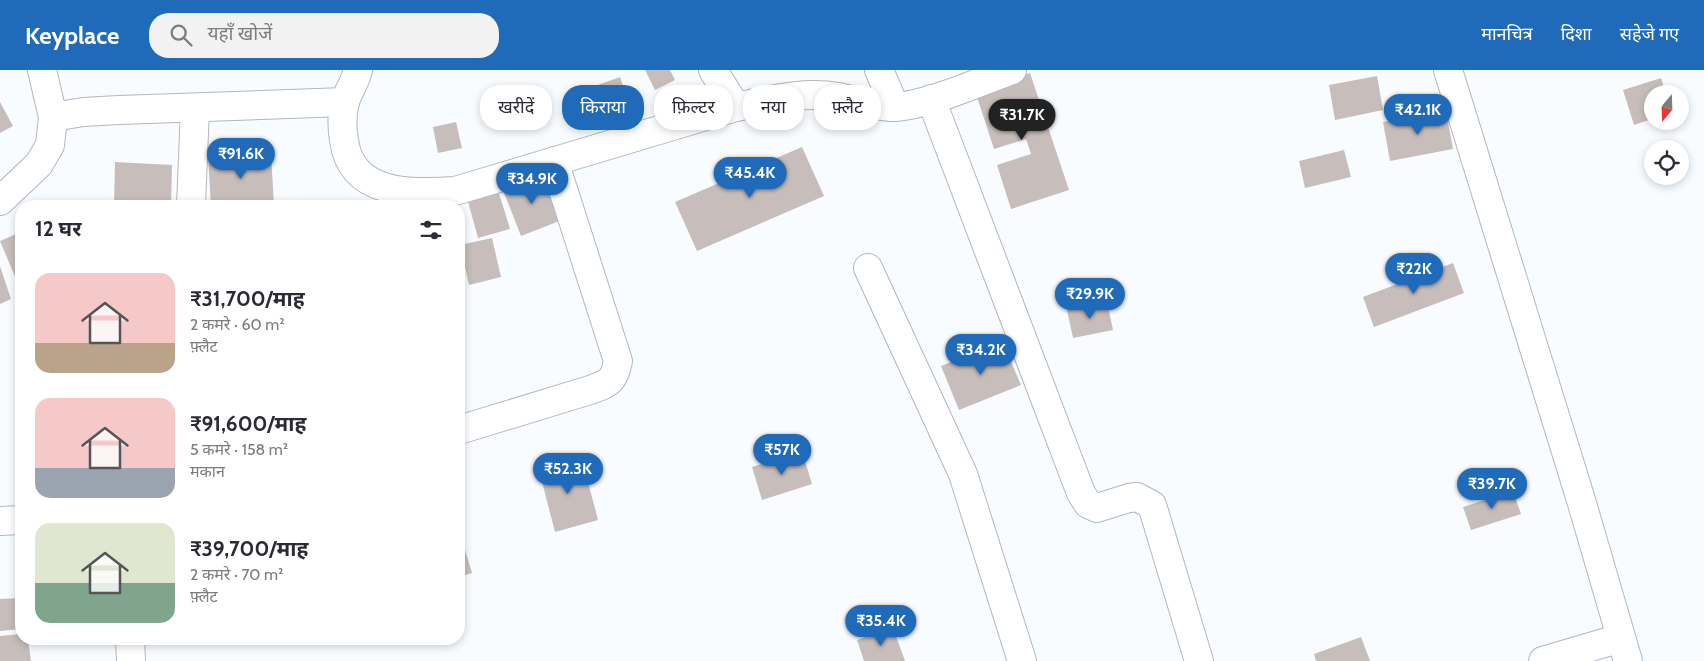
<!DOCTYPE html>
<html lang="hi">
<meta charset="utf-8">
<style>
body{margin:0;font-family:Cabin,"Noto Sans Devanagari",sans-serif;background:#f2f2f3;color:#2b2b33;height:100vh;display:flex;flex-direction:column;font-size:19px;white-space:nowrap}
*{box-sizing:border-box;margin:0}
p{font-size:16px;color:#7c7c81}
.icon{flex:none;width:28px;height:28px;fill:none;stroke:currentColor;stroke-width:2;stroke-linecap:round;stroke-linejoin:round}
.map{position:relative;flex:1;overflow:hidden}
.side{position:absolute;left:15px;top:130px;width:450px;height:445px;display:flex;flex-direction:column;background:#fff;border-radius:20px;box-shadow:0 2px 8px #0003}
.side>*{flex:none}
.banner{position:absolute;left:480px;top:15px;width:475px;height:45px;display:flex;gap:10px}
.needle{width:32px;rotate:199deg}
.controls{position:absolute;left:1644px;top:15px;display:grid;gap:10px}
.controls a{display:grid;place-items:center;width:45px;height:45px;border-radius:50%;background:#fff;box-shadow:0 2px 8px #0003;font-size:25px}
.price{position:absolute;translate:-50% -42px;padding:0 11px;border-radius:18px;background:#1f6bba;color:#fff;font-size:16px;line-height:32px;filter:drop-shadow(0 1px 2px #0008)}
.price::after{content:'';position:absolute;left:50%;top:30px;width:15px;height:11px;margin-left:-8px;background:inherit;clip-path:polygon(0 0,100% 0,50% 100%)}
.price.selected{background:#222;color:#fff}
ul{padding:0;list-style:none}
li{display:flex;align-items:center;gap:15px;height:125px;padding:0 20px}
li span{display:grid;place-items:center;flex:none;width:140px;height:100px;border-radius:15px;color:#555}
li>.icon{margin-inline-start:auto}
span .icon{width:60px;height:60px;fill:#fffc;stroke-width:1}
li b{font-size:21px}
h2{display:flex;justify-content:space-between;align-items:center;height:60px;padding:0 20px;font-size:21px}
.pill{padding:0 18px;border-radius:20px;background:#fff;box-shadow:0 2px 8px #0003;font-size:18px;line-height:45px}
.pill.selected{background:#1f6bba;color:#fff}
header{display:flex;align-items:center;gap:30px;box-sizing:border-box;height:70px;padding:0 25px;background:#1f6bba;color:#fff}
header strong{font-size:24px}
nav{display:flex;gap:28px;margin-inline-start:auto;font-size:18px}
.search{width:350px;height:45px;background:#f2f2f3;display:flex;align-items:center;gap:12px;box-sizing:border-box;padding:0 18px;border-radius:20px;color:#7c7c81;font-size:19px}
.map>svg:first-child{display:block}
</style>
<header>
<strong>Keyplace</strong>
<div class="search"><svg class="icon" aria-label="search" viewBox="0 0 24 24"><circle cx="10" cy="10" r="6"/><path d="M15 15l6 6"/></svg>यहाँ खोजें</div>
<nav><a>मानचित्र</a><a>दिशा</a><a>सहेजे गए</a></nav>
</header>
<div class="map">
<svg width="1704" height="591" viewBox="0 0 1704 591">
<rect width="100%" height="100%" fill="#f9fcff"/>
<g fill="#c7bdbb">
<path d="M 645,0 L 670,0 L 675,10 L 655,20 Z"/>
<path d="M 1030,3 L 1069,120 L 1011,139 L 997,95 L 1031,84 L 1026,69 L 994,79 L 975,21 Z"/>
<path d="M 1377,6 L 1383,40 L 1335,50 L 1329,15 Z"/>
<path d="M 620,7 L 629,34 L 587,49 L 578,22 Z"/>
<path d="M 1661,8 L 1666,24 L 1652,24 L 1652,49 L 1634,55 L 1623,20 Z"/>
<path d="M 0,32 L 13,56 L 0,63 Z"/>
<path d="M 1446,41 L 1453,79 L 1390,91 L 1383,52 Z"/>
<path d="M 456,52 L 462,78 L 438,83 L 433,57 Z"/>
<path d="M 802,77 L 824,126 L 697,181 L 675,132 Z"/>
<path d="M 1344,80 L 1351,107 L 1305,118 L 1299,91 Z"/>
<path d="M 271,83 L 274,136 L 211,136 L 208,87 Z"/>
<path d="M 115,92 L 172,95 L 171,136 L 114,136 Z"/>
<path d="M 544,104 L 562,150 L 521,166 L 503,120 Z"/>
<path d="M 498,120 L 510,159 L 478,168 L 467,128 Z"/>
<path d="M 21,162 L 21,221 L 0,171 Z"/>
<path d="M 492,168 L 501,207 L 469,215 L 460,175 Z"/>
<path d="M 1453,193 L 1464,223 L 1374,257 L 1363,227 Z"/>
<path d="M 0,196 L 11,229 L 0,234 Z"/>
<path d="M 1107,232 L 1113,260 L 1073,268 L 1067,240 Z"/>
<path d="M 16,255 L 21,255 L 21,331 L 19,331 Z"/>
<path d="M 1002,271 L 1021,315 L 959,340 L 941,296 Z"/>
<path d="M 802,381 L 812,414 L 762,430 L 752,397 Z"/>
<path d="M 582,389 L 598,450 L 555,462 L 539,400 Z"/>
<path d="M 1513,421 L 1521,444 L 1471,460 L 1463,437 Z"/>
<path d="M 459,460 L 472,503 L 459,507 Z"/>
<path d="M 21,528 L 21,559 L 0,561 L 0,529 Z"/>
<path d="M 893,558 L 905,591 L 864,591 L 857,570 Z"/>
<path d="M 21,564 L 21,569 L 28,569 L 31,591 L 0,591 L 0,566 Z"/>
<path d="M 1361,567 L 1370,591 L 1316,591 L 1314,584 Z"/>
</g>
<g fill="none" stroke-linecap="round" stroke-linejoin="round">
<defs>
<g id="minor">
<path d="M 358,0 C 355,13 348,21 345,32 C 342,43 342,58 344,70 C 351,126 412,124 455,121 L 736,37 C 770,30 804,21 838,27 C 857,31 875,37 895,37 C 928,35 979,12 1012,0"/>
<path d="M 713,0 L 736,37"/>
<path d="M 879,0 L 895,37"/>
<path d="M 1448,0 L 1581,430 L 1628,591"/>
<path d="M 931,29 L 1081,423 L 1088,434 L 1097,438 L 1129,428 L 1137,427 L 1152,435 L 1199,591"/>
<path d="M 53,47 L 83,42 L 119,40 L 345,32"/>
<path d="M 0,131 L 39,94 L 50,75 L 53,47 L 42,0"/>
<path d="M 191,136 L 195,38"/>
<path d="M 868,198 L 963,404 L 1022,591"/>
<path d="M 459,360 L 590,320 C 609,313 614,312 618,291 L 554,91"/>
<path d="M 0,451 L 21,450"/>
<path d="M 130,569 L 131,591"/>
<path d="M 1543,591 L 1621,568"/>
</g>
</defs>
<use href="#minor" stroke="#b2b7be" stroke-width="30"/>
<use href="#minor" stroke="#fff" stroke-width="28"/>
</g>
</svg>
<div class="controls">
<a><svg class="needle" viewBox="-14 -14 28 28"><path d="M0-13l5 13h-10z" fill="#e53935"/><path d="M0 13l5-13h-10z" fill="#7c7c81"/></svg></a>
<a><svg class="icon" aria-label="locate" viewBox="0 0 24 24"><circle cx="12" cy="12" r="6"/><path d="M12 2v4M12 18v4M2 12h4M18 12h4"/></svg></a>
</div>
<b class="price" style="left:1418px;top:66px">₹42.1K</b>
<b class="price selected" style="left:1022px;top:71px">₹31.7K</b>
<b class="price" style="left:241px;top:110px">₹91.6K</b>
<b class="price" style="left:750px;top:129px">₹45.4K</b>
<b class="price" style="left:532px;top:135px">₹34.9K</b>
<b class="price" style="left:1414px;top:225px">₹22K</b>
<b class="price" style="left:1090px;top:250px">₹29.9K</b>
<b class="price" style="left:981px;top:306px">₹34.2K</b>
<b class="price" style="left:782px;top:406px">₹57K</b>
<b class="price" style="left:568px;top:425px">₹52.3K</b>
<b class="price" style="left:1492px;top:440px">₹39.7K</b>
<b class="price" style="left:881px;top:577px">₹35.4K</b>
<div class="banner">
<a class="pill">खरीदें</a>
<a class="pill selected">किराया</a>
<a class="pill">फ़िल्टर</a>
<a class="pill">नया</a>
<a class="pill">फ़्लैट</a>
</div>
<section class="side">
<h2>12 घर<svg class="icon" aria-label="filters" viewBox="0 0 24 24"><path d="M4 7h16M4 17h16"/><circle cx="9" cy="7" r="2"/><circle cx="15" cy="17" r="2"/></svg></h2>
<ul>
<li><span style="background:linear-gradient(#f6c9c9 70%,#b9a48a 0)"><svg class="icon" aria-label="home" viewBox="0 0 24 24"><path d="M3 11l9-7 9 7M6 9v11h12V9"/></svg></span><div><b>₹31,700/माह</b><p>2 कमरे · 60 m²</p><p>फ़्लैट</p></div></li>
<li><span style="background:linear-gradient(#f6c9c9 70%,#9aa5b1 0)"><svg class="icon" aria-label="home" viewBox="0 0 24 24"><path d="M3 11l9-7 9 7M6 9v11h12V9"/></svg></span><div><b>₹91,600/माह</b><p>5 कमरे · 158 m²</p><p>मकान</p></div></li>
<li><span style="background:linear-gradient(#dfe7d0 60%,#7fa58c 0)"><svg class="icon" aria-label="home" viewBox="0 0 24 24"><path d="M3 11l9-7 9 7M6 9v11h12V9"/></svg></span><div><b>₹39,700/माह</b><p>2 कमरे · 70 m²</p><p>फ़्लैट</p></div></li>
</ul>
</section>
</div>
